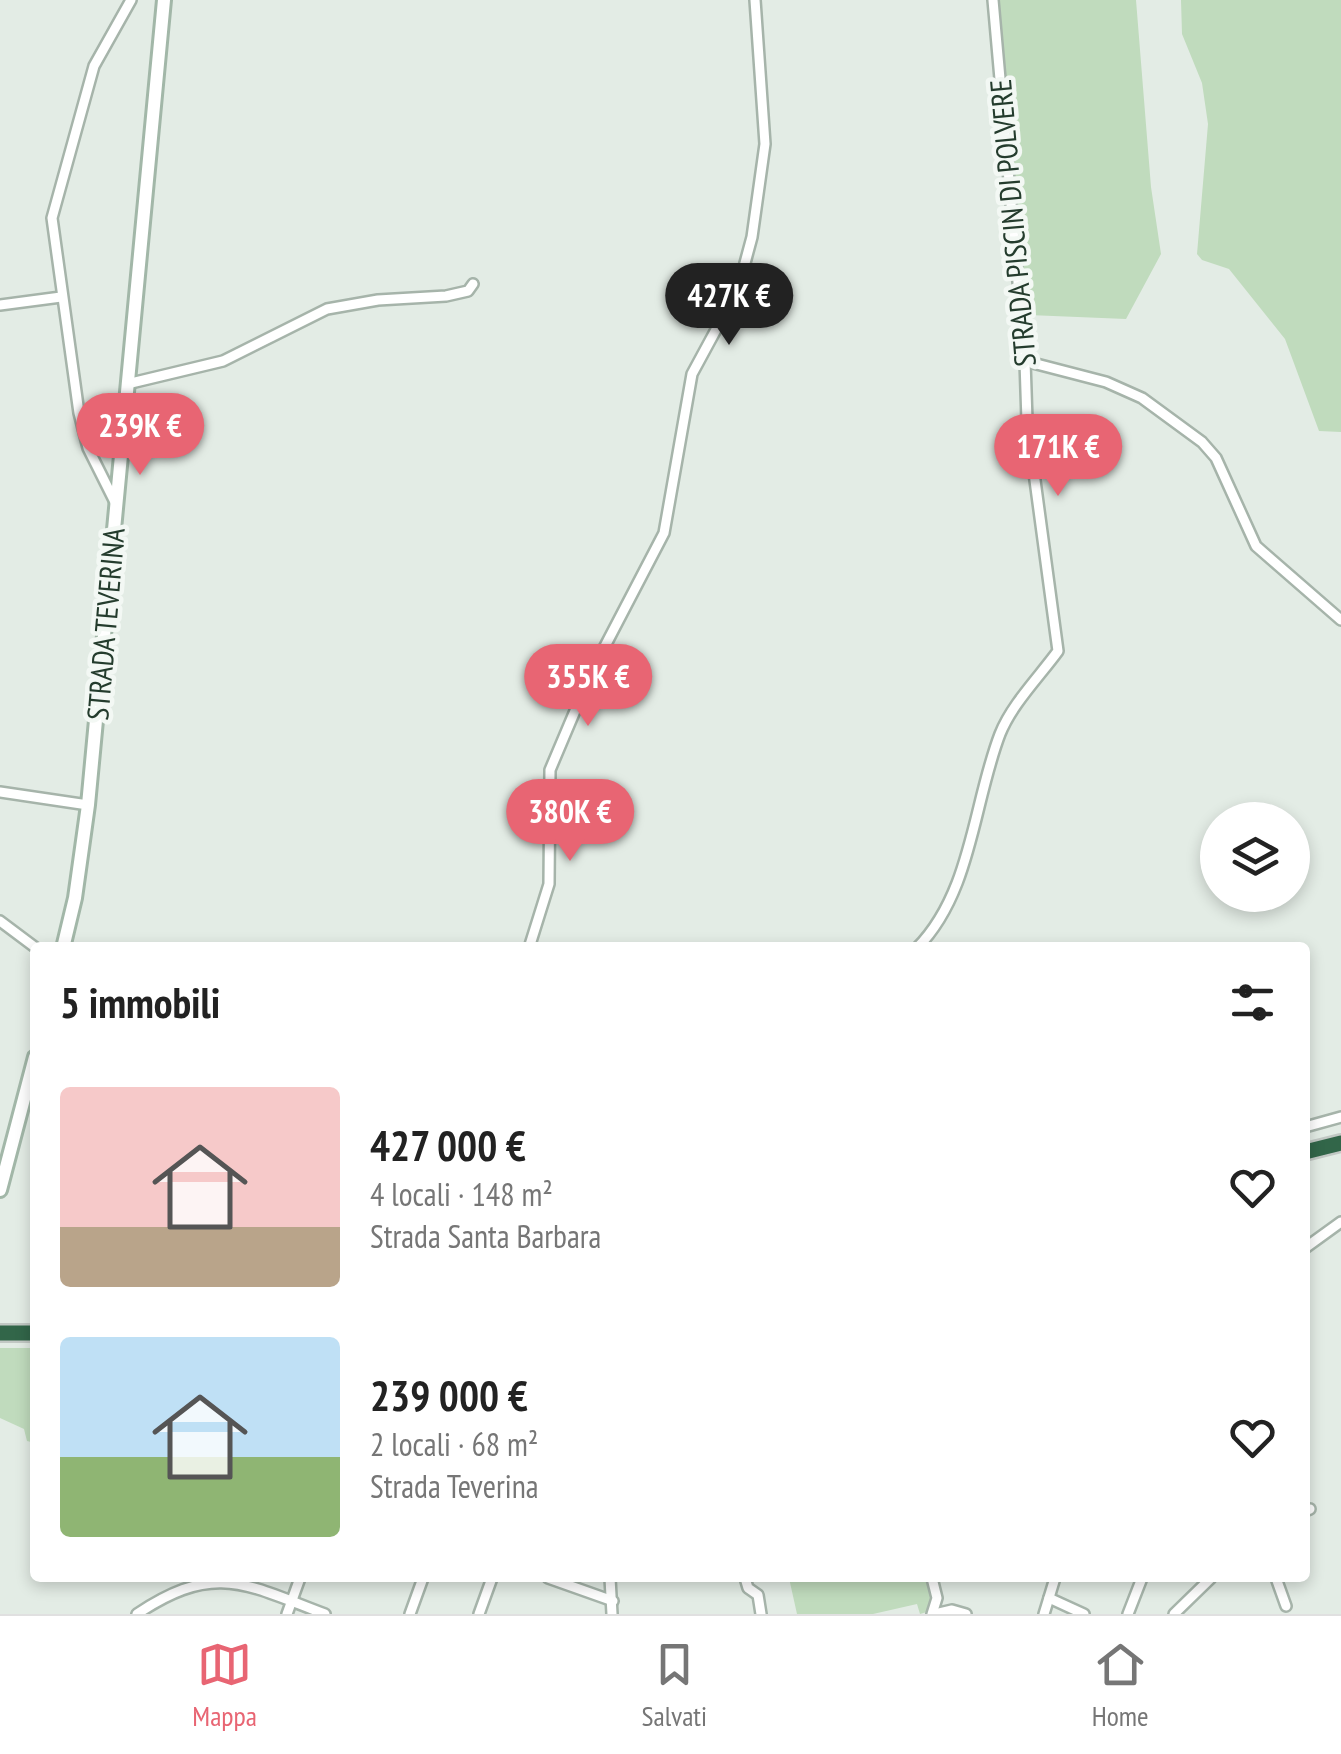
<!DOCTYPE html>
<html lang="it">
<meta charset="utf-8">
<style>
body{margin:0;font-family:"PT Sans Narrow",sans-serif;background:#f6f6f6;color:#222;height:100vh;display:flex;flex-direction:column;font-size:38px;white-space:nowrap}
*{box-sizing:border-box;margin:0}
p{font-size:32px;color:#767676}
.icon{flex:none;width:55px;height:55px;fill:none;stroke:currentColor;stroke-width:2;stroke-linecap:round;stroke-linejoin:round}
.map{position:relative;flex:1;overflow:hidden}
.sheet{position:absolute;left:30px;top:942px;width:1280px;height:640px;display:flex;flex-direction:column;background:#fff;border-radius:10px;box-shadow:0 5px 15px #0003}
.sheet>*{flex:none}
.controls{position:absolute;left:1200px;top:802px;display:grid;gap:20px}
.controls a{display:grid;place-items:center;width:110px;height:110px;border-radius:50%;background:#fff;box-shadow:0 5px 15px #0003;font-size:50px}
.price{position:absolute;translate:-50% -85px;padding:0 22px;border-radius:35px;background:#e86573;color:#fff;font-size:32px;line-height:65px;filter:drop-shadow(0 2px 5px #0008)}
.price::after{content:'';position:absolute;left:50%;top:60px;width:30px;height:22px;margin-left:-15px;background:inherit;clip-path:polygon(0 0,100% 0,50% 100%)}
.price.active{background:#222;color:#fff}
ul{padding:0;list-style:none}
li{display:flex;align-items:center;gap:30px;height:250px;padding:0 30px}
li span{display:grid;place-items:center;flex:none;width:280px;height:200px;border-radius:10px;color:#555}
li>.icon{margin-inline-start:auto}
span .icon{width:120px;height:120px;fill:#fffc;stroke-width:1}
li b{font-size:42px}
h2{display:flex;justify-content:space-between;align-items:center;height:120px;padding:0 30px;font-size:42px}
.dock{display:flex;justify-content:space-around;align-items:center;height:140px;border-top:2px solid #e0e0e0;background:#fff;font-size:28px;color:#767676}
.dock a{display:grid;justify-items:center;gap:5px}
.dock .active{color:#e86573}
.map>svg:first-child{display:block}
</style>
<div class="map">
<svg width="1341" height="1614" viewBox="0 0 1341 1614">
<rect width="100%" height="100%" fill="#e3ece5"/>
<g fill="#c0dbbd">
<path d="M 998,0 L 1136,0 L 1151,187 L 1161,254 L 1126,319 L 1029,315 L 1023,301 Z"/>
<path d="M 1181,0 L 1341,0 L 1341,432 L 1319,431 L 1285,339 L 1229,269 L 1202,260 L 1197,254 L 1208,124 L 1202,83 L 1182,34 Z"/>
<path d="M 0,1348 L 35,1348 L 35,1443 L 27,1441 L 24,1429 L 0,1418 Z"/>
<path d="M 789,1578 L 928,1578 L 932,1599 L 930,1611 L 920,1614 L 917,1604 L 873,1614 L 797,1614 Z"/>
</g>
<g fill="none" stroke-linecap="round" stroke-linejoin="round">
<defs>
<g id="street">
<path d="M 0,305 L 61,297"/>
<path d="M 1025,361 L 1106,382 L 1142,398 L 1202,442 L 1216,458 L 1256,546 L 1341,620"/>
<path d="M 127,384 L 223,361 L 327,309 L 378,300 L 446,296 L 468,291 L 473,284"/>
<path d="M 115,502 L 88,448 L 79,413 L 52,218 L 94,66 L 131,0"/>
<path d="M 0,792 L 88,805"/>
<path d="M 0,921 L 36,948"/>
<path d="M 529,948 L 549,884 L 550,770 L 591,673 L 664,533 L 692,374 L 738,289 L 752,237 L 765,144 L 755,0"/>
<path d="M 917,948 C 972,892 973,804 1000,734 C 1012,704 1039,677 1058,651 L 1027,421 L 1025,361 L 993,0"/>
<path d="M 1305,1127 L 1341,1117"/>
<path d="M 1305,1248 L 1341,1222"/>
<path d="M 1305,1511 L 1310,1509"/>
<path d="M 548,1578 L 613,1601"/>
<path d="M 610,1578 L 612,1614"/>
<path d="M 745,1578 L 748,1588 L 758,1595 L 761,1614"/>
<path d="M 1276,1578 L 1286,1606"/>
<path d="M 1049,1598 L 1084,1614"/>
<path d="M 137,1614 C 215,1562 245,1584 325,1614"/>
<path d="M 287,1614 L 300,1578"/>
<path d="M 410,1614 L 423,1578"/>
<path d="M 479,1614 L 492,1578"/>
<path d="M 932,1614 L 937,1598 L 932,1578"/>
<path d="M 935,1614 L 952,1610 L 966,1614"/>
<path d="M 1044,1614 L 1055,1578"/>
<path d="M 1128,1614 L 1142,1578"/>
<path d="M 1174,1614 L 1211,1578"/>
</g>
<g id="secondary">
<path d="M 63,948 L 75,898 L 88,805 L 164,0"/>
<path d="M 0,1190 L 35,1057"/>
</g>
<g id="highway">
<path d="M 1305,1152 L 1341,1143"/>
<path d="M 0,1333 L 35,1333"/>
</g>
</defs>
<use href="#street" stroke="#a6b4aa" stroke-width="14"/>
<use href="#secondary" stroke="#a2b7a8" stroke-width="18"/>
<use href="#highway" stroke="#c2c8c4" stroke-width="20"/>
<use href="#street" stroke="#fff" stroke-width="9"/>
<use href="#secondary" stroke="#fff" stroke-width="12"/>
<use href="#highway" stroke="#326649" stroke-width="15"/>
</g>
<g text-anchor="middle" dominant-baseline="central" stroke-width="9" stroke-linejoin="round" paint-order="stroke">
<g font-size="30" fill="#243c2d" stroke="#f3f8f4">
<text transform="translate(1012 223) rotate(-95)">STRADA PISCIN DI POLVERE</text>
<text transform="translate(105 624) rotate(-85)">STRADA TEVERINA</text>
</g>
</g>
</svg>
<div class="controls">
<a><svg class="icon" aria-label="layers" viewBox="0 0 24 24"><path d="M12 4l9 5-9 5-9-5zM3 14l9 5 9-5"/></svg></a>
</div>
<b class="price active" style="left:729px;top:348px">427K €</b>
<b class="price" style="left:140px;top:478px">239K €</b>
<b class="price" style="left:1058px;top:499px">171K €</b>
<b class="price" style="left:588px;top:729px">355K €</b>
<b class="price" style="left:570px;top:864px">380K €</b>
<section class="sheet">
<h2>5 immobili<svg class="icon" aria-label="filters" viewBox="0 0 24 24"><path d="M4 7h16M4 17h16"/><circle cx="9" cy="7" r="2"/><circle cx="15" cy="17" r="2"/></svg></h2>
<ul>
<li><span style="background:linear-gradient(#f6c9c9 70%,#b9a48a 0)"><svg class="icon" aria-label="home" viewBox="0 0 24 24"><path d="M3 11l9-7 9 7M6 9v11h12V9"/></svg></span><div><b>427 000 €</b><p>4 locali · 148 m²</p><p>Strada Santa Barbara</p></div><svg class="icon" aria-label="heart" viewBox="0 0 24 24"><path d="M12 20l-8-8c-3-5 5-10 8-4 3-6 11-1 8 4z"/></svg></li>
<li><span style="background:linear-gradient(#bfe0f5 60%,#8fb573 0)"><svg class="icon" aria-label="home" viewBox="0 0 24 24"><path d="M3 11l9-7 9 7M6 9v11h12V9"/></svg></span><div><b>239 000 €</b><p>2 locali · 68 m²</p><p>Strada Teverina</p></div><svg class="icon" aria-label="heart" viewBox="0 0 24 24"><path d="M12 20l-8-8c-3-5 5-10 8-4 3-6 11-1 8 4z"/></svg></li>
</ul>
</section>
</div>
<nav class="dock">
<a class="active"><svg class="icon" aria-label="map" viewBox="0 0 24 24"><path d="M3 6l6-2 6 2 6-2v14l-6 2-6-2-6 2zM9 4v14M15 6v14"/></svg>Mappa</a>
<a><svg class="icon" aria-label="saved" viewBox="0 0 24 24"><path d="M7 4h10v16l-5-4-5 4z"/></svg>Salvati</a>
<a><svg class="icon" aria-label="home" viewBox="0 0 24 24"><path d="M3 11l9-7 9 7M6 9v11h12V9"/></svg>Home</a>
</nav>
